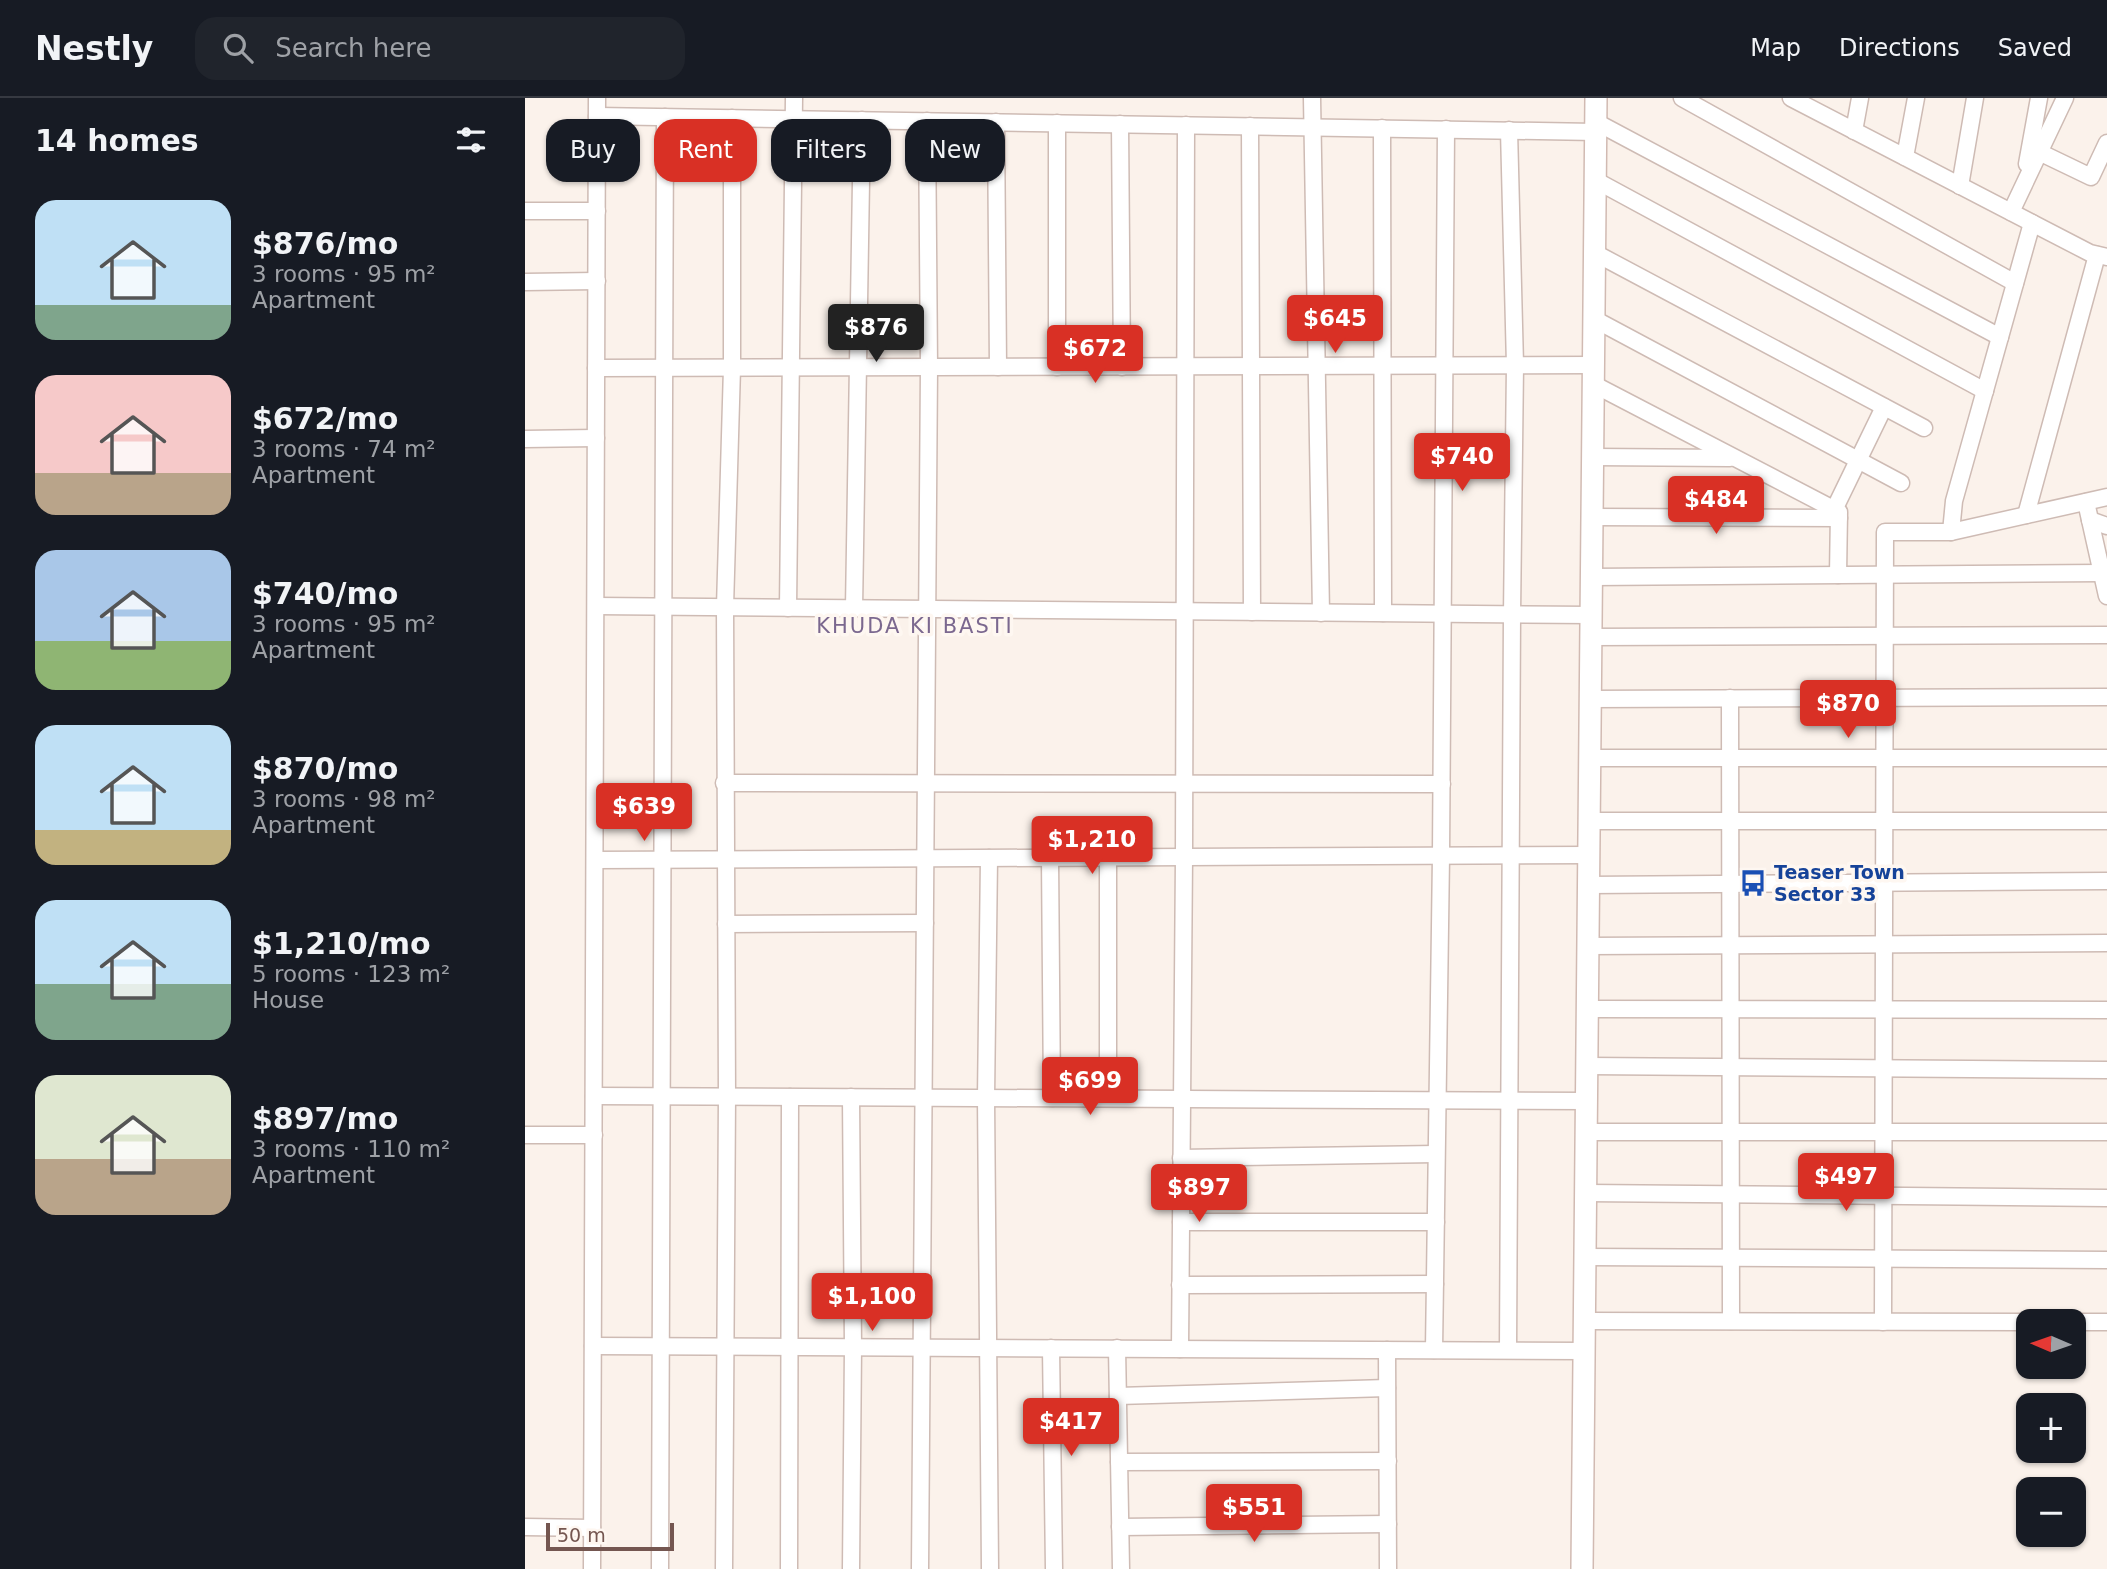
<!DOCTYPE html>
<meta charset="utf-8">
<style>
body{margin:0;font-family:"DejaVu Sans",sans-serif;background:#20242c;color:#f1f3f6;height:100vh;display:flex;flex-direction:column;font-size:26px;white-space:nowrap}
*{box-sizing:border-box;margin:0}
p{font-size:23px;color:#9ea1a6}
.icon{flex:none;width:38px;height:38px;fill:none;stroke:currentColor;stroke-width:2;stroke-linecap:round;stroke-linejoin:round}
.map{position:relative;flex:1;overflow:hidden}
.drawer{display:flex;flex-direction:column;background:#171b24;width:525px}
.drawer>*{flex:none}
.guide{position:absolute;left:21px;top:21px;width:665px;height:63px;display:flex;gap:14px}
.needle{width:46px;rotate:272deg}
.fabs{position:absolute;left:1491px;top:1211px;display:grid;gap:14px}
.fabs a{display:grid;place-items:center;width:70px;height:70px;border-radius:14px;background:#171b24;box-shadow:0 2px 5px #0004;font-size:35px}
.scale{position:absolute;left:21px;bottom:18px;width:128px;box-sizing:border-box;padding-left:7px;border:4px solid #745650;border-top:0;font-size:19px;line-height:24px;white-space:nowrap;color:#745650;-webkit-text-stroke:5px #fef7f1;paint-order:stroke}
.price{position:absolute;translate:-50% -60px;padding:0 16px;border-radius:7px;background:#d93025;color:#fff;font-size:23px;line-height:46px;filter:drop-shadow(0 2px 4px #0008)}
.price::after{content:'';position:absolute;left:50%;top:42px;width:21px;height:16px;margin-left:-10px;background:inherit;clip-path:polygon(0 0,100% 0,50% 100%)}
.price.on{background:#222;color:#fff}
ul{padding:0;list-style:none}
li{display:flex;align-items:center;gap:21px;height:175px;padding:0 35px}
li span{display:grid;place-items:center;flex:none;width:196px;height:140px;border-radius:21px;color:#555}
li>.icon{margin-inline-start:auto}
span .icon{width:84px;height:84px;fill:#fffc;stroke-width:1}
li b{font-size:30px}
h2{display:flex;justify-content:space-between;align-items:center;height:84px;padding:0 35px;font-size:30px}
.pill{padding:0 24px;border-radius:21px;background:#171b24;box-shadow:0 2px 5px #0004;font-size:24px;line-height:63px}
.pill.on{background:#d93025;color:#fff}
header{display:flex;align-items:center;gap:42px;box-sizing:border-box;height:98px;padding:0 35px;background:#171b24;border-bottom:2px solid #363941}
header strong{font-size:33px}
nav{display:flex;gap:38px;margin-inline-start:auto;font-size:24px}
.search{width:490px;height:63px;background:#20242c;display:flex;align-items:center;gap:18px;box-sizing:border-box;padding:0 24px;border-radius:21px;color:#9ea1a6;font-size:26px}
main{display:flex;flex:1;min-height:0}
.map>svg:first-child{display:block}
</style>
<header>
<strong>Nestly</strong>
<div class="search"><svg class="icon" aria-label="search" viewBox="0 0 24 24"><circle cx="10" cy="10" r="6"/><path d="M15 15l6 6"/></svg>Search here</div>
<nav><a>Map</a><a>Directions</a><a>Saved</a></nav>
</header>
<main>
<section class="drawer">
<h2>14 homes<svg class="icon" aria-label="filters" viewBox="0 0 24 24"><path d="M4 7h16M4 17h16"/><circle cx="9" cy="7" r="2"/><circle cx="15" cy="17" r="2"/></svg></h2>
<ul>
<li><span style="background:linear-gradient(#bfe0f5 75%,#7fa58c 0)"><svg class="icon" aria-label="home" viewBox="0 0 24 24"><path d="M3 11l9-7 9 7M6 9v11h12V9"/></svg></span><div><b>$876/mo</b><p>3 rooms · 95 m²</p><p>Apartment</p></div></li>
<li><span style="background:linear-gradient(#f6c9c9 70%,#b9a48a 0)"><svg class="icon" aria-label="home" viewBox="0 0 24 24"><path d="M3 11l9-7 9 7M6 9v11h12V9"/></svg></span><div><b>$672/mo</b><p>3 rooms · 74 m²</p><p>Apartment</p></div></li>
<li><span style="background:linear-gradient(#a9c7e8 65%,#8fb573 0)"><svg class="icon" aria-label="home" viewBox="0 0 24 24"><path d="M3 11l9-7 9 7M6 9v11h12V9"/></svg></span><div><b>$740/mo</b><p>3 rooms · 95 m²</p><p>Apartment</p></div></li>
<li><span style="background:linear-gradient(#bfe0f5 75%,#c2b280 0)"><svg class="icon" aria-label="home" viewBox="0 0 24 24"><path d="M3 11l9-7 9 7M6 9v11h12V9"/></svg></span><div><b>$870/mo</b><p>3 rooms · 98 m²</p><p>Apartment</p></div></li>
<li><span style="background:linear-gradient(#bfe0f5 60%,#7fa58c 0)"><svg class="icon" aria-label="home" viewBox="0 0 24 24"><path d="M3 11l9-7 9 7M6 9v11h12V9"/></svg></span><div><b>$1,210/mo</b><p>5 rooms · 123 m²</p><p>House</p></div></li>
<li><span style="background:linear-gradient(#dfe7d0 60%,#b9a48a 0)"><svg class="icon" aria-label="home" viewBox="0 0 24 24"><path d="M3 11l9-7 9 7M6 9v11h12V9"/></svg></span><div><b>$897/mo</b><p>3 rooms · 110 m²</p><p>Apartment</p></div></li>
</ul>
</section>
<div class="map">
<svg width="1582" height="1471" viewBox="0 0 1582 1471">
<rect width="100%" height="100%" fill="#fbf2eb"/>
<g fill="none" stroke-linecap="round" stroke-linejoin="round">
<defs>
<g id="street">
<path d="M 787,0 L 796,515"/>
<path d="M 1157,0 L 1490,185"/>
<path d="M 1266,0 L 1565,155 L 1582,159"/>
<path d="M 72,18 L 1071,34"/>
<path d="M 471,24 L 473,269"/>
<path d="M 1071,24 L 1475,239"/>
<path d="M 532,25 L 532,269"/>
<path d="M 595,26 L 597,269"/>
<path d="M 725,28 L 727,514"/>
<path d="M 857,30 L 858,515"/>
<path d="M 1329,33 L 1335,0"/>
<path d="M 1514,54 L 1566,79 L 1582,45"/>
<path d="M 1380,59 L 1391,0"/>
<path d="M 1502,66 L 1514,0"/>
<path d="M 1070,82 L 1460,293"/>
<path d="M 1435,88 L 1450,0"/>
<path d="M 0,113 L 72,113"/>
<path d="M 1486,114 L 1540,0"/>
<path d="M 1070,155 L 1399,330"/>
<path d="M 0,184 L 72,183"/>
<path d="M 1069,221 L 1376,385"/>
<path d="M 71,270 L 1069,267"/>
<path d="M 1068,286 L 1314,414 L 1313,477"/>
<path d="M 0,341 L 71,340"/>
<path d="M 1068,359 L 1205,360"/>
<path d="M 1561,404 L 1582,498"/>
<path d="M 1309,412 L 1359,309"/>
<path d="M 1501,417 L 1572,157"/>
<path d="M 1067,419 L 1314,420"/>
<path d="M 1565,422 L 1582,428"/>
<path d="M 1426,434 L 1429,403 L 1507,125"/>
<path d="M 1067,479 L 1577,475"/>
<path d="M 71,508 L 1066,517"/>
<path d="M 263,510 L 269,0"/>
<path d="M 329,510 L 337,22"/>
<path d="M 1066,539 L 1582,537"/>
<path d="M 1205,600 L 1206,1223"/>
<path d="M 1065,601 L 1582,599"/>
<path d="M 1065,660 L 1582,660"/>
<path d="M 199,685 L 917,686"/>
<path d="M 1064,723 L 1582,723"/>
<path d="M 583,759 L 583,1000"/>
<path d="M 464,760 L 461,1000 L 465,1471"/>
<path d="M 525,760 L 527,1000"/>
<path d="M 70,762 L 1064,757"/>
<path d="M 1064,787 L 1582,783"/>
<path d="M 201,826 L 400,825"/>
<path d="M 1063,848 L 1582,845"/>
<path d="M 1063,911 L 1582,912"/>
<path d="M 1062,968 L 1582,972"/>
<path d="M 69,998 L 1062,1003"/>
<path d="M 326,999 L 328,1249 L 326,1471"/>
<path d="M 1061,1034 L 1582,1034"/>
<path d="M 0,1037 L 69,1037"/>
<path d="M 656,1060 L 911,1056"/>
<path d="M 1061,1095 L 1582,1100"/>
<path d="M 656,1124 L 911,1124"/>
<path d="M 1060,1159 L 1582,1162"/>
<path d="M 655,1187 L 910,1186"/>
<path d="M 1060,1223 L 1503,1224"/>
<path d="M 1358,1224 L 1360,434 L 1426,434 L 1582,399"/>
<path d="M 1549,1224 L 1582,1224"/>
<path d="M 68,1248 L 1059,1253"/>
<path d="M 526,1250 L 529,1471"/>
<path d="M 592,1250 L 596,1471"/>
<path d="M 655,1251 L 659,759 L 661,27"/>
<path d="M 862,1252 L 863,1471"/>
<path d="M 909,1252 L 916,758 L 921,31"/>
<path d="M 983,1252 L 987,517 L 990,267 L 984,32"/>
<path d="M 593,1298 L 862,1290"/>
<path d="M 594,1364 L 863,1363"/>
<path d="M 0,1429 L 67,1430"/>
<path d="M 595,1429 L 863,1426"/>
<path d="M 67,1471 L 72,0"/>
<path d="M 135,1471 L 140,19"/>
<path d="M 199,1471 L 202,998 L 200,509 L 207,270 L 207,20"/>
<path d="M 264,1471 L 265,999"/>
<path d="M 395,1471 L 404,269 L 402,23"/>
</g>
<path id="secondary" d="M 1057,1471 L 1071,0"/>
</defs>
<use href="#street" stroke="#cebbb4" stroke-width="19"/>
<use href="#secondary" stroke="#d1bab2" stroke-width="24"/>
<use href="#street" stroke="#fff" stroke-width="16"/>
<use href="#secondary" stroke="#fff" stroke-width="21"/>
</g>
<defs>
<symbol id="bus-bare" viewBox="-9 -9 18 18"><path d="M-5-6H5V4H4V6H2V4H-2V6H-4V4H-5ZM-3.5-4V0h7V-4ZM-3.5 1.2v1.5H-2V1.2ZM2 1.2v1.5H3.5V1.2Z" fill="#1a4fb4" stroke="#fef7f1" stroke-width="2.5" paint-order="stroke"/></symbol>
</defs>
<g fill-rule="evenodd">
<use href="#bus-bare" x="1209" y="766" width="38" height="38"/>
</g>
<g text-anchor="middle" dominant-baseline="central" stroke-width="7" stroke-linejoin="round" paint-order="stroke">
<g font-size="19" font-weight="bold" fill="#164399" stroke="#fef7f1" text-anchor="start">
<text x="1249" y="774">Teaser Town<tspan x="1249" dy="22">Sector 33</tspan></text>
</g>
<g font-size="21" letter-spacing="2" fill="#7b688f" stroke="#fef7f1">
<text x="390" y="528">KHUDA KI BASTI</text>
</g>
</g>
</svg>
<div class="fabs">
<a><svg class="needle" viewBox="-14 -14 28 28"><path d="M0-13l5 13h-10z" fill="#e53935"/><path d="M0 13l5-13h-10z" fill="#9ea1a6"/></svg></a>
<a>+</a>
<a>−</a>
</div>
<div class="scale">50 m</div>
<b class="price" style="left:810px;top:257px">$645</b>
<b class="price on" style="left:351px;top:266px">$876</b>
<b class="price" style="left:570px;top:287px">$672</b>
<b class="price" style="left:937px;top:395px">$740</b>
<b class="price" style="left:1191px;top:438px">$484</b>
<b class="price" style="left:1323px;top:642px">$870</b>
<b class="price" style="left:119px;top:745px">$639</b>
<b class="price" style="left:567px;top:778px">$1,210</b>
<b class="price" style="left:565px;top:1019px">$699</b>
<b class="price" style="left:1321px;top:1115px">$497</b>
<b class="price" style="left:674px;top:1126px">$897</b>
<b class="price" style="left:347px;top:1235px">$1,100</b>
<b class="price" style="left:546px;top:1360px">$417</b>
<b class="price" style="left:729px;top:1446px">$551</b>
<div class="guide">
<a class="pill">Buy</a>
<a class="pill on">Rent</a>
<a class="pill">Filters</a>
<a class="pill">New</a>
</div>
</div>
</main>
